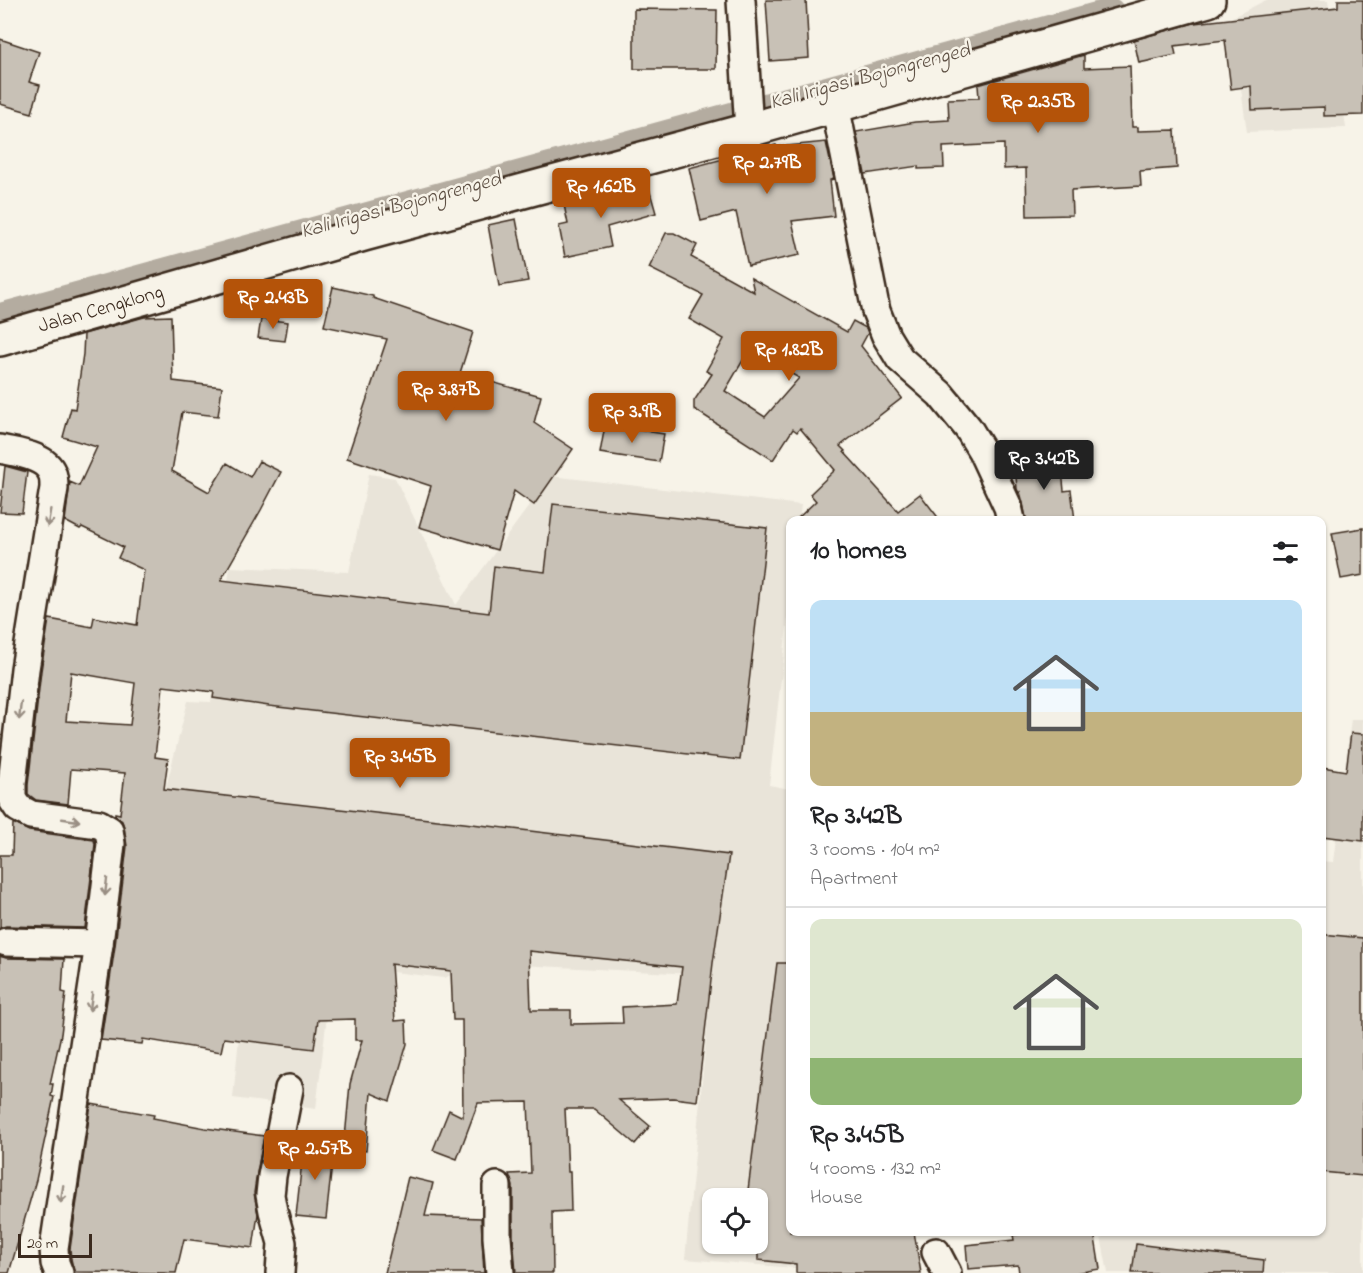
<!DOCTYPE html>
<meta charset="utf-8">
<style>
body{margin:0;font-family:"Indie Flower",sans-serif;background:#f2f2f2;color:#202124;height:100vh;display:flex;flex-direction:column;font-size:22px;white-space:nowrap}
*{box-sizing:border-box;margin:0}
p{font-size:20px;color:#757577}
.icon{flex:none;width:33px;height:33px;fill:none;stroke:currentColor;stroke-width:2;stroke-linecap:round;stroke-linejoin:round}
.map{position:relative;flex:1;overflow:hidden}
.sheet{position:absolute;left:786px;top:516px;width:540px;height:720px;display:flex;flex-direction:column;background:#fff;border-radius:12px;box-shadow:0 2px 4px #0004}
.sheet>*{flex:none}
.tools{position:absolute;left:702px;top:1188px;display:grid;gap:12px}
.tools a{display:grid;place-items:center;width:66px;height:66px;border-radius:12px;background:#fff;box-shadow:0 2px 4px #0004;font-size:30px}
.scale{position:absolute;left:18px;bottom:15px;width:74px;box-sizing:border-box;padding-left:6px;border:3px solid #3b2a1e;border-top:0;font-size:16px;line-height:21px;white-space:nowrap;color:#3b2a1e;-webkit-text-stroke:4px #f7f3e8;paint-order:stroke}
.price{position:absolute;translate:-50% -51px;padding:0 14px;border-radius:6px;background:#b45309;color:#fff;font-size:20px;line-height:39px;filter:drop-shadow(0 2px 3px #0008)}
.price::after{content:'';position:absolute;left:50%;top:36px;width:18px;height:14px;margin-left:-9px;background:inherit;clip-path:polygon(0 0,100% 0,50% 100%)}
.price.selected{background:#222;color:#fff}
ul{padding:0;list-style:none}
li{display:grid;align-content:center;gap:12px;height:318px;padding:0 24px}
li+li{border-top:2px solid #e0e0e0}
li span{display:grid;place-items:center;height:186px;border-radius:12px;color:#555}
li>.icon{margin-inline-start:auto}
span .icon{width:108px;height:108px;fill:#fffc;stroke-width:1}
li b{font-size:26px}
h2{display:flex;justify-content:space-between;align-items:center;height:72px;padding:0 24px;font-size:26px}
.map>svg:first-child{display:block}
</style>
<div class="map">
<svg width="1363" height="1273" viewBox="0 0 1363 1273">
<rect width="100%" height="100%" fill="#f7f3e8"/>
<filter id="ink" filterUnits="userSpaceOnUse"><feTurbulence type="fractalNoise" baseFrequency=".0167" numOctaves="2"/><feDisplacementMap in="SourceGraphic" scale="12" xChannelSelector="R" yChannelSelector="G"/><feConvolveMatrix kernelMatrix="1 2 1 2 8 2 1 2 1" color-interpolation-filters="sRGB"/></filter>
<g filter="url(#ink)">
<g fill="#e9e4d9" fill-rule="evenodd">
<path d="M 1266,0 L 1328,0 L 1346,128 L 1247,132 L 1231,18 Z"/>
<path d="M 369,474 L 395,478 L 456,605 L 551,476 L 801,505 L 799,520 L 790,520 L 790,599 L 769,785 L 790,789 L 790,1232 L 863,1232 L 855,1273 L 685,1259 L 712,975 L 482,963 L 444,978 L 333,965 L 316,1109 L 233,1098 L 252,908 L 163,799 L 188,701 L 211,702 L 230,567 L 349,572 ZM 712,1198 L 758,1198 L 758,1244 L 712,1244 Z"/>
<path d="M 1351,719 L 1363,719 L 1363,1273 L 1108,1273 L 1100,1232 L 1322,1232 L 1322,861 L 1333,862 Z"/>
</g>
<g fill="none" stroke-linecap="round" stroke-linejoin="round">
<path stroke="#b4aca0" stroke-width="26" d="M 0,316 L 1111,11"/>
</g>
<g fill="#c8c1b6" stroke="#3b2a1e" stroke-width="1.5" fill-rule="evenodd">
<path d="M 766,0 L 806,0 L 809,58 L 770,61 Z"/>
<path d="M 1338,0 L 1363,0 L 1363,115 L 1324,116 L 1324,107 L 1252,110 L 1251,86 L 1231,89 L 1225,40 L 1174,46 L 1176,55 L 1139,63 L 1134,40 L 1194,23 L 1338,7 Z"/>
<path d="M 634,9 L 717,10 L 716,69 L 634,69 Z"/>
<path d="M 0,39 L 39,52 L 29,82 L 40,85 L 32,113 L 0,104 Z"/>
<path d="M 1084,55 L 1084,68 L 1130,66 L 1132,127 L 1138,127 L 1138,131 L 1175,130 L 1177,168 L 1140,171 L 1141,186 L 1071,190 L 1072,215 L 1027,216 L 1026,168 L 1004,169 L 1004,144 L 943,147 L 944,168 L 918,169 L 918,166 L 865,174 L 856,132 L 915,122 L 949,120 L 948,99 L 979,98 L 978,85 Z"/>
<path d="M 826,142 L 834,179 L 830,180 L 834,216 L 792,221 L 800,255 L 748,266 L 736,212 L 701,221 L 689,168 L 776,145 L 777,147 Z"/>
<path d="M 648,185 L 656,213 L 607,227 L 611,247 L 565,257 L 559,226 L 568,224 L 563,200 L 581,196 L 583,203 Z"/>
<path d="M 516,219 L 528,281 L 499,286 L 488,225 Z"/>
<path d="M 666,233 L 674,233 L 697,245 L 691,257 L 754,292 L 751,278 L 847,332 L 853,321 L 866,328 L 868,333 L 861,346 L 902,398 L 840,446 L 845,451 L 844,452 L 898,511 L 920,494 L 940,520 L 796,520 L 816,501 L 810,494 L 835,470 L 800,428 L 797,432 L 793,429 L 773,460 L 694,409 L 694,401 L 712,374 L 706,371 L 724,339 L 689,319 L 703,295 L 649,268 ZM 749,350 L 799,378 L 765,417 L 725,391 Z"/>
<path d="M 333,287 L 373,296 L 373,298 L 473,332 L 460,373 L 541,396 L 534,423 L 573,449 L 534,505 L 514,491 L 497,550 L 419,527 L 431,486 L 347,458 L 387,339 L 324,326 Z"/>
<path d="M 171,316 L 173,381 L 222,387 L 218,416 L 182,412 L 172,471 L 209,492 L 227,463 L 250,477 L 259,461 L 281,472 L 261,510 L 221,580 L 489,613 L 494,566 L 545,572 L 553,504 L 767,528 L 740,760 L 269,706 L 213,698 L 214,692 L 163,686 L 155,757 L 168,759 L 164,789 L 464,823 L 729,855 L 713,963 L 697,1101 L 673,1098 L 619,1100 L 650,1126 L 635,1144 L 594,1109 L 565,1109 L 568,1172 L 570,1172 L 571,1211 L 552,1212 L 553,1273 L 516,1273 L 513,1236 L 513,1186 L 509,1174 L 531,1173 L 528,1102 L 478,1103 L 457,1159 L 433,1150 L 449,1110 L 463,1117 L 462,1020 L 453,1020 L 451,971 L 391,964 L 395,1021 L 406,1020 L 407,1044 L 390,1101 L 371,1093 L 366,1151 L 344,1149 L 350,1084 L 362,1040 L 355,1040 L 355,1019 L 318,1020 L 314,1049 L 224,1038 L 221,1052 L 143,1039 L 142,1044 L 101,1040 L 115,946 L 127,846 L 124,827 L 122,821 L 115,815 L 115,813 L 120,814 L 125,773 L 71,769 L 68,804 L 36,800 L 28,794 L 28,785 L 41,671 L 49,619 L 92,627 L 94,617 L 137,625 L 144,570 L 118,558 L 123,547 L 82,527 L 80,529 L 65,521 L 70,482 L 79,486 L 97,447 L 63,437 L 71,408 L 75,409 L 83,354 L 84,334 L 144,317 ZM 71,672 L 135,683 L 130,725 L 66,721 ZM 529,951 L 682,967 L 677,1004 L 622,1007 L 623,1023 L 571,1024 L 571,1010 L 531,1010 Z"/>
<path d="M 261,319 L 288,322 L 285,341 L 258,338 Z"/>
<path d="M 605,425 L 664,434 L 659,462 L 600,453 Z"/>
<path d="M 1061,460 L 1064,491 L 1071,490 L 1075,520 L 1026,520 L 1023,503 L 1020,492 L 1019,493 L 1017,489 L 1015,464 Z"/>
<path d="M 5,466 L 27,472 L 22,513 L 0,512 Z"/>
<path d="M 1363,528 L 1363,575 L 1341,579 L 1332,533 Z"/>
<path d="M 1351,733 L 1363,734 L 1363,841 L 1322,836 L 1322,767 L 1346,771 Z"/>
<path d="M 13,823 L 29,831 L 94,840 L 95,844 L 85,928 L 6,926 L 0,928 L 0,855 L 12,855 Z"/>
<path d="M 1322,934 L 1363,938 L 1363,1176 L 1322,1172 Z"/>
<path d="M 0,956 L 6,958 L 64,959 L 62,992 L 66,993 L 61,1034 L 50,1084 L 53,1084 L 51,1096 L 54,1097 L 36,1180 L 9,1273 L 0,1273 Z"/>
<path d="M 777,963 L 790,963 L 790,1232 L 914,1232 L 921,1273 L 796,1273 L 796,1264 L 758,1260 L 758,1198 L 747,1198 Z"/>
<path d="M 91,1104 L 154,1115 L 153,1118 L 205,1128 L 264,1136 L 257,1173 L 254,1193 L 258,1214 L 253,1248 L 184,1239 L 176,1273 L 74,1272 L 71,1259 L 70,1249 Z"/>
<path d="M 304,1143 L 334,1146 L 326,1219 L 296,1216 Z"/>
<path d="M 408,1177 L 433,1183 L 425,1216 L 481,1218 L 484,1273 L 385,1273 Z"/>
<path d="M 1038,1232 L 1094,1232 L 1100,1269 L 1075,1273 L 1019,1273 L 1018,1265 L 968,1269 L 966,1245 L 1014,1240 L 1013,1235 Z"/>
<path d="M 1136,1244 L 1264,1260 L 1263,1273 L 1132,1273 Z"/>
</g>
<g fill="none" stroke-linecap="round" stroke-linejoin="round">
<defs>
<g id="minor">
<path d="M 741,0 L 749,130"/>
<path d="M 835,105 L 876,311 L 886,336 L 900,359 L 940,394 L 968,428 L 982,451 L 1008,507 L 1011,520"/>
<path d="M 0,449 C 16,453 45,455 52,473 C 54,477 54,484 54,488 L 25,669 L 12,784 L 12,799 L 18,808 L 31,815 L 99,824 L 109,830 L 111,844 L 99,944 L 54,1248 L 55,1263 L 59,1273"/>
<path d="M 6,942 L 99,944"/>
<path d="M 497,1186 L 497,1237 L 500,1273"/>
<path d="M 936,1252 L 947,1273"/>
<path d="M 280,1273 L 282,1243 L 273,1211 L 270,1195 L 272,1176 L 289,1089"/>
</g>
<path id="major" d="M 0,339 L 364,234 L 749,130 L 1208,0"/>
</defs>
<use href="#minor" stroke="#3b2a1e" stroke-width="32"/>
<use href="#major" stroke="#3b2a1e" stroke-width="38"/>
<use href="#minor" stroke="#f7f3e8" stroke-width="27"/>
<use href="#major" stroke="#f7f3e8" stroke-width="33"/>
</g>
<defs><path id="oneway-shaft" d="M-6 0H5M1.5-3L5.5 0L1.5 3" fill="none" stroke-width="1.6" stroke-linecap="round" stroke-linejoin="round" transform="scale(1.5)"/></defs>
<g stroke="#998e83">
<use href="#oneway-shaft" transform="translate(49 518) rotate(99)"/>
<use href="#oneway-shaft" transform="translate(20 711) rotate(96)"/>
<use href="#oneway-shaft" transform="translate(71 820) rotate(8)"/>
<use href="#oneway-shaft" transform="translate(106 887) rotate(97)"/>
<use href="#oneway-shaft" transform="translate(91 1002) rotate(98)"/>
<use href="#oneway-shaft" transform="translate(62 1194) rotate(98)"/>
</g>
</g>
<g text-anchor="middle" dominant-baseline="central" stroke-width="5" stroke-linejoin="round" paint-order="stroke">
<g font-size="20" fill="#3b2a1e" stroke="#f7f3e8">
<text transform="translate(101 310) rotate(-16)">Jalan Cengklong</text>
</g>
<g font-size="21" font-style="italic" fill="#5f5145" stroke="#f7f3e8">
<text transform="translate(870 77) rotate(-15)">Kali Irigasi Bojongrenged</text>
<text transform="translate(401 206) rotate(-15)">Kali Irigasi Bojongrenged</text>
</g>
</g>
</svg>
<div class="tools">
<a><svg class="icon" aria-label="locate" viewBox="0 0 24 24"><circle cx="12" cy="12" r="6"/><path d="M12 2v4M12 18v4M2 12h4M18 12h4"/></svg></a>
</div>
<div class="scale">20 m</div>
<b class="price" style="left:1038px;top:134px">Rp 2.35B</b>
<b class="price" style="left:767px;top:195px">Rp 2.79B</b>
<b class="price" style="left:601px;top:219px">Rp 1.62B</b>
<b class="price" style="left:273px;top:330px">Rp 2.43B</b>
<b class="price" style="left:789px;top:382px">Rp 1.82B</b>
<b class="price" style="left:446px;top:422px">Rp 3.87B</b>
<b class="price" style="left:632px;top:444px">Rp 3.9B</b>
<b class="price selected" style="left:1044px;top:491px">Rp 3.42B</b>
<b class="price" style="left:400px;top:789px">Rp 3.45B</b>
<b class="price" style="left:315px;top:1181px">Rp 2.57B</b>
<section class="sheet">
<h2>10 homes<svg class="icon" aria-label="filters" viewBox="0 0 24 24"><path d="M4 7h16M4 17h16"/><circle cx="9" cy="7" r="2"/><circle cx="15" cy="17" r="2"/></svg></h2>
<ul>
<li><span style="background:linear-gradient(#bfe0f5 60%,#c2b280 0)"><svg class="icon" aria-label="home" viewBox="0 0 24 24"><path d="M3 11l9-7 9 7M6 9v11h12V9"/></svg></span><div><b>Rp 3.42B</b><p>3 rooms · 104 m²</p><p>Apartment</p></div></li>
<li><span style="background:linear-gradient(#dfe7d0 75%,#8fb573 0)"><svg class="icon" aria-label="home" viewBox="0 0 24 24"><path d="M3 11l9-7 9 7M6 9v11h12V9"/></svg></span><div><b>Rp 3.45B</b><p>4 rooms · 132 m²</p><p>House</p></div></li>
</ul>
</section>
</div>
